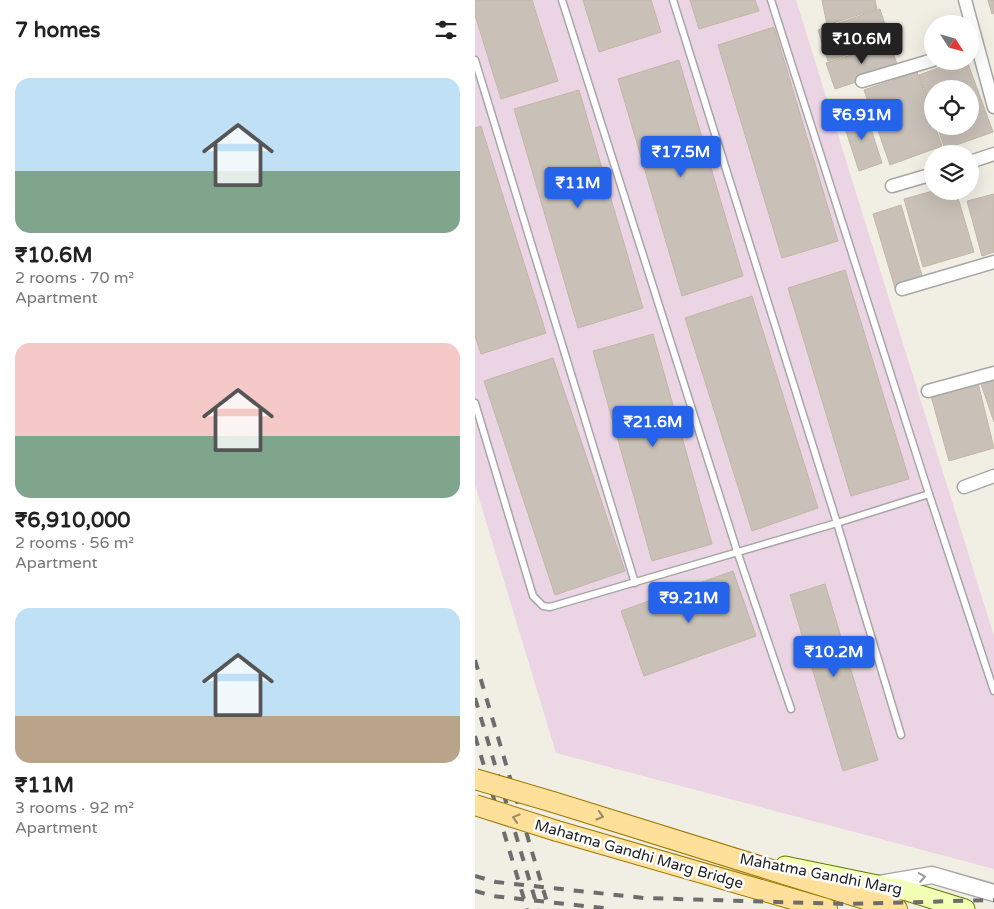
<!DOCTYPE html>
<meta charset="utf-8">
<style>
body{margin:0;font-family:"Varela Round",sans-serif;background:#f2f2f2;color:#222;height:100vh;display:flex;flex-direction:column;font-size:19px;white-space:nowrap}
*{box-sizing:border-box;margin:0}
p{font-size:16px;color:#767676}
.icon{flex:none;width:28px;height:28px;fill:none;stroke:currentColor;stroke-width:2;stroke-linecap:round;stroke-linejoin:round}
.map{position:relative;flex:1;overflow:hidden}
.sheet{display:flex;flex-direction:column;background:#fff;width:475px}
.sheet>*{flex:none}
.needle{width:32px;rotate:126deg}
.fabs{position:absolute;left:449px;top:15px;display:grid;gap:10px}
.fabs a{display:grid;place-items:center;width:55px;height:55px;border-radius:50%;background:#fff;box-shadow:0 5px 20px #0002;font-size:25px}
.price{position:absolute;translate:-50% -42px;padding:0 11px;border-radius:5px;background:#2563eb;color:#fff;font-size:16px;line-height:32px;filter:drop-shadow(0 1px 2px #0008)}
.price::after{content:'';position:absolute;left:50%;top:30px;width:15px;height:11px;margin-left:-8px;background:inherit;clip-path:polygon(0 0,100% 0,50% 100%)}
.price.on{background:#222;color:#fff}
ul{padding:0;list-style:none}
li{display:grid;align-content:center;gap:10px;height:265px;padding:0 15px}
li span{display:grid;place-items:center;height:155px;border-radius:15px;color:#555}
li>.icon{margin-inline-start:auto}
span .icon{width:90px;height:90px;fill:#fffc;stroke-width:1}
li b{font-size:21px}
h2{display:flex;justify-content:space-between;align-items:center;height:60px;padding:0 15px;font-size:21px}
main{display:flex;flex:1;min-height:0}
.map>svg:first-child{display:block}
</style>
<main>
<section class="sheet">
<h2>7 homes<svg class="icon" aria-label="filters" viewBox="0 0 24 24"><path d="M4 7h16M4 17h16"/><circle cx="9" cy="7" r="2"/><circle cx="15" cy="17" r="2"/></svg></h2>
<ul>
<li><span style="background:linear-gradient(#bfe0f5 60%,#7fa58c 0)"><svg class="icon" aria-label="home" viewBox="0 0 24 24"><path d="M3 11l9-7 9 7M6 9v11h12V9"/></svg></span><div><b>₹10.6M</b><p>2 rooms · 70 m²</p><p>Apartment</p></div></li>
<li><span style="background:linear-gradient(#f6c9c9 60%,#7fa58c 0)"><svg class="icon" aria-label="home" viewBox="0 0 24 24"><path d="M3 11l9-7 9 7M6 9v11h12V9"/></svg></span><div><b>₹6,910,000</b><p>2 rooms · 56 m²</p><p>Apartment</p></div></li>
<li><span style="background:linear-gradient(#bfe0f5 70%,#b9a48a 0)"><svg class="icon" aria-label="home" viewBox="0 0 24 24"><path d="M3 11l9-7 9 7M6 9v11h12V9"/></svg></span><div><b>₹11M</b><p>3 rooms · 92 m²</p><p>Apartment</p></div></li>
</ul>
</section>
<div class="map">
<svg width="519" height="909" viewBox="0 0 519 909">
<rect width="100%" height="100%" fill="#f1eee4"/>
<path fill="#ebd5e4" d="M 0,0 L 321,0 L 519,636 L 519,869 L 81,753 L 0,485 Z"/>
<g fill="#c9c1b7" stroke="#c4b6a5">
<path d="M 0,0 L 57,0 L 83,81 L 26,99 L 0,15 Z"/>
<path d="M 108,0 L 176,0 L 186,32 L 124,52 Z"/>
<path d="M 215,0 L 280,0 L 284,11 L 224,29 Z"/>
<path d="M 347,0 L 400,0 L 402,9 L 352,25 Z"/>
<path d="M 513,0 L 519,0 L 519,13 L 517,14 Z"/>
<path d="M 405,9 L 415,40 L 353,61 L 343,30 Z"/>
<path d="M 299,27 L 363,241 L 307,258 L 243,45 Z"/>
<path d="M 415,42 L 423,68 L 360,89 L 351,63 Z"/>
<path d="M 204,60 L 268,276 L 207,296 L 143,79 Z"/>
<path d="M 482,61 L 492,61 L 518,132 L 470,149 L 462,126 L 495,126 L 495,89 L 458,89 L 458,113 L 444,75 Z"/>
<path d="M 442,72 L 458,117 L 458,126 L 460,126 L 467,146 L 415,165 L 389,90 Z"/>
<path d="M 104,90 L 168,308 L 103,328 L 39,109 Z"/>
<path d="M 390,111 L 407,163 L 384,171 L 367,119 Z"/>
<path d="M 6,126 L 71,333 L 6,354 L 0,336 L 0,128 Z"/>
<path d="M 458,191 L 481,191 L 499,252 L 448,267 L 429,199 Z"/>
<path d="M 519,194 L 519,252 L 507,256 L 492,201 Z"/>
<path d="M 426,205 L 448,279 L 420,288 L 398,214 Z"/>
<path d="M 370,270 L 434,479 L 376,496 L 313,288 Z"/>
<path d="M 277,296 L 343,508 L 277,531 L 210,318 Z"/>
<path d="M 178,334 L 237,544 L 177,561 L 118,351 Z"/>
<path d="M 78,358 L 150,571 L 80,595 L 9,381 Z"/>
<path d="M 519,379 L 519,422 L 506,384 Z"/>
<path d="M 503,383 L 519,448 L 474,461 L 456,396 Z"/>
<path d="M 258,571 L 281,636 L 169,676 L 146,611 Z"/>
<path d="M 350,584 L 403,760 L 368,771 L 315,595 Z"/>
</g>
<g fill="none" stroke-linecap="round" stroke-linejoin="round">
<defs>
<g id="service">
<path d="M 87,0 L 262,551 L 316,709"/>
<path d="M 296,0 L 454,494 L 362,523 L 426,735"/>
<path d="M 0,60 L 160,583"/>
<path d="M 0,403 L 58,596 L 68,606 L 75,607 L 362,523 L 198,0"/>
<path d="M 454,494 L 519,691"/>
</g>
<g id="minor">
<path d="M 490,0 L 519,107"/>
<path d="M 387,81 L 458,60"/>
<path d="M 495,162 L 519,154"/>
<path d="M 417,186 L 458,174"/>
<path d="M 427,289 L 519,262"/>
<path d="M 453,391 L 519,373"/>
<path d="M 489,487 L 519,476"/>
</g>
<path id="tertiary" d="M 404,884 L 457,875 L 519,893"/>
<path id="secondary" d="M 310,866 L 432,891 L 490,909"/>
<g id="primary">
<path d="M 78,802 L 422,909"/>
<path d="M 82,831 L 352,909"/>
</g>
</defs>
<use href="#service" stroke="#a6a6a6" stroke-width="9"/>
<use href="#minor" stroke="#a6a6a6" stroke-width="15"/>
<use href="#tertiary" stroke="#a6a6a6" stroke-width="19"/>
<use href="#secondary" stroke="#607c00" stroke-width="21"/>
<use href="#primary" stroke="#9a7900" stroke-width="22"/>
<use href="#service" stroke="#fff" stroke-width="6"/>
<use href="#minor" stroke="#fff" stroke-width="12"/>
<use href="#tertiary" stroke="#fff" stroke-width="16"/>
<use href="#secondary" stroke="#f2ffb4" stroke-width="19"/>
<use href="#primary" stroke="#ffe09b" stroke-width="20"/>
<g stroke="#6d6d6d" stroke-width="4" stroke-dasharray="10 10" stroke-linecap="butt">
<path d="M 0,660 L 74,909"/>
<path d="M 0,698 L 63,909"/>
<path d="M 0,736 L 52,909"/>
<path d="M 0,876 L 21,882 L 169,898 L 371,904 L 519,900"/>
<path d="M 0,891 L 18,896 L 137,909"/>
</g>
<defs>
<g id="primary-bridge">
<path d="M 0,779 L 78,802"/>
<path d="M 0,805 L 82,831"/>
</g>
</defs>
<use href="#primary-bridge" stroke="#9a7900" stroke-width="22" stroke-linecap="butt"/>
<use href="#primary-bridge" stroke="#ffe09b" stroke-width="20"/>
</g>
<defs><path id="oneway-chevron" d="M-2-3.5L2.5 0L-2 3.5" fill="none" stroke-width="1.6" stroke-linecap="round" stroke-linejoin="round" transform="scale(1.25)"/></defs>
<g stroke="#9a8963">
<use href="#oneway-chevron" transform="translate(125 816) rotate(17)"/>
<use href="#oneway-chevron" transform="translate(41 818) rotate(-163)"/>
</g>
<use stroke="#9a9a9a" href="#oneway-chevron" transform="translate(447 877) rotate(-9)"/>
<g text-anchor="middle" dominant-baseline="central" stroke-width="5" stroke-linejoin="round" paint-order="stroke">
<g font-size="15" fill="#1f1f1f" stroke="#fff">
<text transform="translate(164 854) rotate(16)">Mahatma Gandhi Marg Bridge</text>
<text transform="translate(346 874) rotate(11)">Mahatma Gandhi Marg</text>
</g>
</g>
</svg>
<div class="fabs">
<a><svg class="needle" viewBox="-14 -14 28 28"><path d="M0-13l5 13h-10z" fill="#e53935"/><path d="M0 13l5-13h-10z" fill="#767676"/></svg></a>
<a><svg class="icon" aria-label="locate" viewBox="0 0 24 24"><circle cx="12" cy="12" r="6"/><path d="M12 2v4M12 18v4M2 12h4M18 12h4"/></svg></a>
<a><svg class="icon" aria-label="layers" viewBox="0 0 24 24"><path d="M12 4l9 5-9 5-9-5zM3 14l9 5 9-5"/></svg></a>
</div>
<b class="price on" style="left:387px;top:65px">₹10.6M</b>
<b class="price" style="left:387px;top:141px">₹6.91M</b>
<b class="price" style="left:206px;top:178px">₹17.5M</b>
<b class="price" style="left:103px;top:209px">₹11M</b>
<b class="price" style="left:178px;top:448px">₹21.6M</b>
<b class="price" style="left:214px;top:624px">₹9.21M</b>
<b class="price" style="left:359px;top:678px">₹10.2M</b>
</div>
</main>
